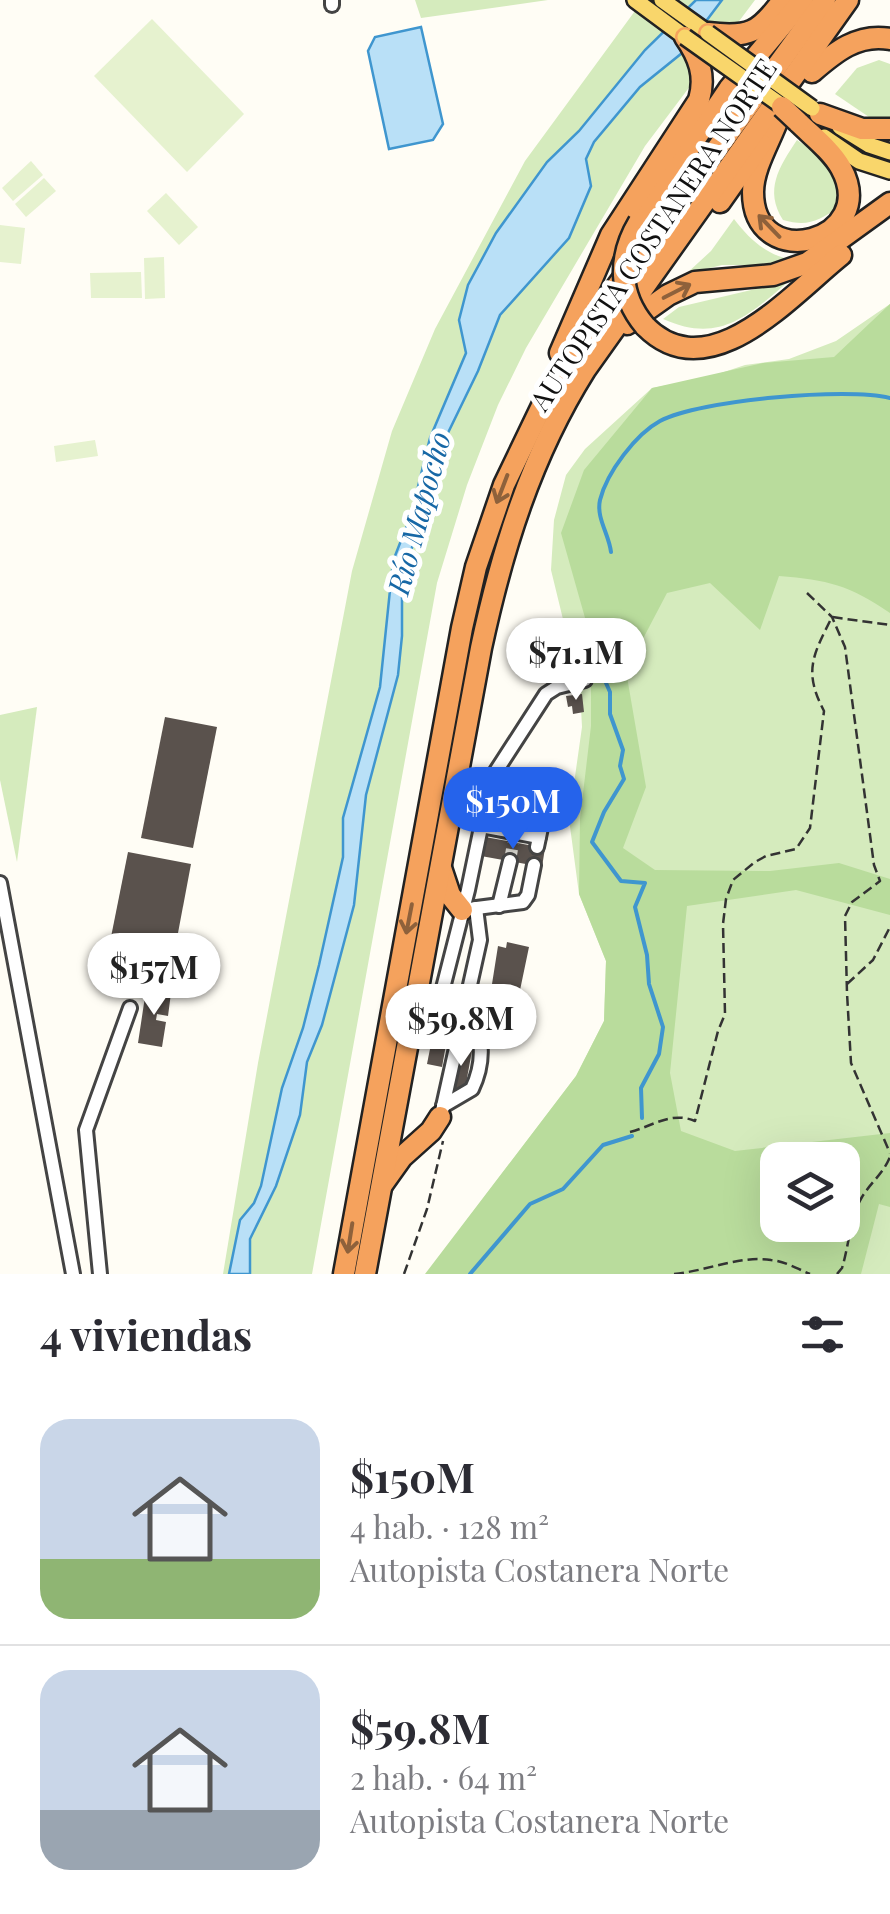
<!DOCTYPE html>
<html lang="es">
<meta charset="utf-8">
<style>
body{margin:0;font-family:"Playfair Display",serif;background:#f2f2f3;color:#2b2b33;height:100vh;display:flex;flex-direction:column;font-size:38px;white-space:nowrap}
*{box-sizing:border-box;margin:0}
p{font-size:32px;color:#7c7c81}
.icon{flex:none;width:55px;height:55px;fill:none;stroke:currentColor;stroke-width:2;stroke-linecap:round;stroke-linejoin:round}
.map{position:relative;height:1274px;overflow:hidden}
.side{display:flex;flex-direction:column;background:#fff;flex:1}
.side>*{flex:none}
.controls{position:absolute;left:760px;top:1142px;display:grid;gap:20px}
.controls a{display:grid;place-items:center;width:100px;height:100px;border-radius:20px;background:#fff;box-shadow:0 10px 40px #0002;font-size:50px}
.price{position:absolute;translate:-50% -85px;padding:0 22px;border-radius:35px;background:#fff;color:#222;font-size:32px;line-height:65px;filter:drop-shadow(0 2px 5px #0008)}
.price::after{content:'';position:absolute;left:50%;top:60px;width:30px;height:22px;margin-left:-15px;background:inherit;clip-path:polygon(0 0,100% 0,50% 100%)}
.price.active{background:#2563eb;color:#fff}
ul{padding:0;list-style:none}
li{display:flex;align-items:center;gap:30px;height:250px;padding:0 40px}
li+li{border-top:2px solid #e1e1e2}
li span{display:grid;place-items:center;flex:none;width:280px;height:200px;border-radius:30px;color:#555}
li>.icon{margin-inline-start:auto}
span .icon{width:120px;height:120px;fill:#fffc;stroke-width:1}
li b{font-size:42px}
h2{display:flex;justify-content:space-between;align-items:center;height:120px;padding:0 40px;font-size:42px}
.map>svg:first-child{display:block}
</style>
<div class="map">
<svg width="890" height="1274" viewBox="0 0 890 1274">
<rect width="100%" height="100%" fill="#fffdf5"/>
<g fill="#d5ebbd" fill-rule="evenodd">
<path d="M 415,0 L 548,0 L 421,18 Z"/>
<path d="M 643,0 L 755,0 L 645,146 L 526,348 L 498,405 L 467,485 L 437,583 L 312,1274 L 223,1274 L 258,1063 L 352,571 L 392,431 L 435,329 L 525,161 Z"/>
<path d="M 879,60 L 890,64 L 890,120 L 869,117 L 835,94 L 857,68 Z"/>
<path d="M 797,140 C 827,160 841,169 839,207 C 818,221 808,227 783,220 C 764,190 779,167 797,140 Z"/>
<path d="M 734,219 C 750,240 766,254 791,260 L 767,265 L 722,265 L 686,274 L 711,251 Z"/>
<path d="M 789,281 C 747,317 719,344 663,319 L 679,307 Z"/>
<path d="M 890,304 L 890,1274 L 426,1274 L 576,1076 L 604,1021 L 606,961 L 579,894 L 569,819 L 582,727 L 580,689 L 551,570 L 554,520 L 566,475 L 585,449 L 652,388 L 706,378 L 745,365 L 789,359 L 836,341 ZM 778,1160 L 842,1160 L 842,1225 L 778,1225 Z"/>
<path d="M 37,707 L 17,862 L 0,780 L 0,715 Z"/>
</g>
<path fill="#b9dc9c" fill-rule="evenodd" d="M 890,304 L 890,613 C 849,585 828,580 779,576 L 760,630 L 710,583 L 667,593 L 626,671 L 646,787 L 623,848 L 655,870 L 770,871 L 839,863 L 890,879 L 890,915 L 796,890 L 687,906 L 670,1073 L 681,1131 L 735,1151 L 890,1133 L 890,1207 L 879,1204 L 861,1274 L 425,1274 L 576,1076 L 604,1021 L 606,961 L 579,894 L 580,819 L 591,726 L 591,639 L 561,533 L 584,470 L 652,388 L 763,363 L 834,357 ZM 778,1160 L 842,1160 L 842,1225 L 778,1225 Z"/>
<g fill="#e6f2cf">
<path d="M 152,19 L 244,114 L 187,172 L 94,76 Z"/>
<path d="M 31,161 L 43,175 L 13,201 L 2,188 Z"/>
<path d="M 44,178 L 56,191 L 26,217 L 15,204 Z"/>
<path d="M 166,193 L 198,227 L 179,245 L 147,211 Z"/>
<path d="M 0,225 L 25,228 L 21,264 L 0,262 Z"/>
<path d="M 164,257 L 165,298 L 145,299 L 144,258 Z"/>
<path d="M 141,272 L 142,298 L 91,298 L 90,273 Z"/>
<path d="M 95,440 L 98,456 L 56,462 L 54,446 Z"/>
</g>
<g fill="#b9e0f7" stroke="#3f96cf" stroke-width="2.5">
<path d="M 696,0 L 722,0 L 682,53 L 640,87 L 594,142 L 586,159 L 591,186 L 569,238 L 500,315 L 478,371 L 446,437 L 402,580 L 402,636 L 398,675 L 366,795 L 354,905 L 322,1025 L 307,1062 L 300,1115 L 276,1186 L 250,1239 L 250,1274 L 229,1274 L 240,1220 L 254,1203 L 261,1186 L 282,1088 L 303,1028 L 319,965 L 343,857 L 343,818 L 380,687 L 393,561 L 411,515 L 430,438 L 466,353 L 459,320 L 468,285 L 496,233 L 547,162 L 579,131 L 645,50 Z"/>
<path d="M 421,27 L 443,124 L 433,140 L 389,149 L 368,51 L 375,37 Z"/>
</g>
<g fill="none" stroke-linecap="round" stroke-linejoin="round">
<g stroke="#3f96cf" stroke-width="4">
<path d="M 611,552 C 609,534 596,518 600,500 C 607,472 636,434 660,421 C 699,400 848,387 890,398"/>
<path d="M 617,625 L 607,644 L 610,660 L 606,683 L 610,692 L 610,714 L 623,750 L 620,766 L 624,779 L 604,812 L 592,842 L 621,881 L 645,883 L 635,907 L 647,955 L 649,984 L 663,1027 L 659,1054 L 641,1088 L 642,1118"/>
<path d="M 470,1274 L 530,1204 L 563,1189 L 603,1145 L 632,1136"/>
</g>
</g>
<g fill="#5a524d">
<path d="M 582,694 L 584,712 L 573,714 L 572,706 L 568,707 L 566,696 Z"/>
<path d="M 165,717 L 217,727 L 193,848 L 141,838 Z"/>
<path d="M 485,837 L 545,848 L 542,867 L 481,856 Z"/>
<path d="M 128,852 L 191,864 L 175,949 L 111,937 Z"/>
<path d="M 507,942 L 529,947 L 519,995 L 506,993 L 507,986 L 492,984 L 498,946 L 506,948 Z"/>
<path d="M 146,990 L 171,993 L 168,1016 L 157,1014 L 156,1020 L 166,1022 L 162,1047 L 138,1043 Z"/>
<path d="M 437,1014 L 451,1017 L 442,1067 L 427,1064 Z"/>
<path d="M 459,1042 L 473,1045 L 464,1095 L 449,1093 Z"/>
</g>
<g fill="none" stroke-linecap="round" stroke-linejoin="round">
<path stroke="#dbdad3" stroke-width="12" stroke-dasharray="12 6" stroke-linecap="butt" d="M 510,861 L 513,843"/>
<defs>
<g id="minor">
<path d="M 332,0 L 332,5"/>
<path d="M 485,808 L 539,817 L 542,823 L 537,847"/>
<path d="M 481,826 L 539,837"/>
<path d="M 0,883 L 73,1274"/>
<path d="M 499,906 L 510,861"/>
<path d="M 469,909 L 523,902 L 528,895 L 534,865"/>
<path d="M 443,1106 L 472,1089 C 483,1066 487,1032 464,1013 C 454,1005 446,1007 442,992 L 468,890 L 491,779 L 546,694 L 557,687 L 585,680"/>
<path d="M 442,1111 L 480,940 L 476,908"/>
<path d="M 100,1274 L 86,1130 L 130,1008"/>
</g>
<g id="major">
<path d="M 635,0 L 685,37"/>
<path d="M 662,0 L 708,33"/>
<path d="M 840,127 L 869,145 L 890,152"/>
<path d="M 824,137 L 859,161 L 890,171"/>
</g>
<g id="highway">
<path d="M 708,33 C 749,38 759,33 783,0"/>
<path d="M 812,72 C 835,52 858,33 890,39"/>
<path d="M 820,114 L 862,129 L 890,129"/>
<path d="M 778,119 C 770,141 753,168 753,192 C 753,276 881,241 841,168 C 831,150 812,136 798,122"/>
<path d="M 720,202 L 761,144"/>
<path d="M 639,222 L 729,89 L 803,0"/>
<path d="M 627,324 L 668,295 L 695,282 L 773,275 L 807,263 L 890,203"/>
<path d="M 645,326 C 709,391 791,295 841,255"/>
<path d="M 560,353 L 611,235 L 699,100 C 706,76 699,57 685,37"/>
<path d="M 441,868 L 450,895 L 462,910"/>
<path d="M 382,1185 L 402,1157 L 431,1131 L 440,1117"/>
<path d="M 344,1274 L 462,628 L 476,567 L 504,485 L 554,381 L 605,303 L 825,0"/>
<path d="M 365,1274 L 481,648 C 502,550 531,456 585,370 L 848,0"/>
</g>
</defs>
<use href="#minor" stroke="#444" stroke-width="18"/>
<use href="#major" stroke="#222" stroke-width="20"/>
<use href="#highway" stroke="#222" stroke-width="25"/>
<g stroke="#333" stroke-width="2.5" stroke-dasharray="10 5" stroke-linecap="butt">
<path d="M 807,593 L 832,617 L 845,647 L 874,865 L 880,881 L 852,902 L 845,916 L 847,993 L 851,1063 L 890,1153"/>
<path d="M 847,984 L 873,960 L 890,927"/>
<path d="M 630,1132 C 653,1126 671,1111 695,1121 L 718,1031 L 725,1014 L 723,924 L 726,899 L 733,880 L 755,862 L 766,856 L 796,849 L 810,828 L 824,711 C 803,671 813,655 832,617 L 890,625"/>
<path d="M 404,1274 L 427,1209 L 443,1141"/>
<path d="M 674,1274 C 707,1271 740,1255 771,1260 C 784,1261 798,1269 810,1274"/>
<path d="M 837,1274 L 842,1268 C 849,1246 850,1217 862,1197 C 871,1182 883,1174 890,1157"/>
</g>
<use href="#minor" stroke="#fff" stroke-width="12"/>
<use href="#major" stroke="#f9d66b" stroke-width="15"/>
<use href="#highway" stroke="#f5a25d" stroke-width="20"/>
<defs>
<g id="major-bridge">
<path d="M 708,33 L 812,108"/>
<path d="M 685,37 L 788,110"/>
</g>
<g id="highway-bridge">
<path d="M 782,107 L 798,122"/>
<path d="M 639,222 C 618,257 618,294 645,326"/>
</g>
</defs>
<use href="#major-bridge" stroke="#222" stroke-width="20" stroke-linecap="butt"/>
<use href="#highway-bridge" stroke="#222" stroke-width="25" stroke-linecap="butt"/>
<use href="#major-bridge" stroke="#f9d66b" stroke-width="15"/>
<use href="#highway-bridge" stroke="#f5a25d" stroke-width="20"/>
</g>
<defs><path id="oneway-shaft" d="M-6 0H5M1.5-3L5.5 0L1.5 3" fill="none" stroke-width="1.6" stroke-linecap="round" stroke-linejoin="round" transform="scale(2.5)"/></defs>
<g stroke="#8e613b">
<use href="#oneway-shaft" transform="translate(769 226) rotate(-134)"/>
<use href="#oneway-shaft" transform="translate(677 291) rotate(-27)"/>
<use href="#oneway-shaft" transform="translate(502 489) rotate(111)"/>
<use href="#oneway-shaft" transform="translate(409 919) rotate(101)"/>
<use href="#oneway-shaft" transform="translate(350 1238) rotate(99)"/>
</g>
<g text-anchor="middle" dominant-baseline="central" stroke-width="10" stroke-linejoin="round" paint-order="stroke">
<g font-size="28" fill="#111" stroke="#fff">
<text transform="translate(652 234) rotate(-56)">AUTOPISTA COSTANERA NORTE</text>
</g>
<g font-size="30" font-style="italic" fill="#1768a6" stroke="#fff">
<text transform="translate(418 513) rotate(-75)">Río Mapocho</text>
</g>
</g>
</svg>
<div class="controls">
<a><svg class="icon" aria-label="layers" viewBox="0 0 24 24"><path d="M12 4l9 5-9 5-9-5zM3 14l9 5 9-5"/></svg></a>
</div>
<b class="price" style="left:576px;top:703px">$71.1M</b>
<b class="price active" style="left:513px;top:852px">$150M</b>
<b class="price" style="left:154px;top:1018px">$157M</b>
<b class="price" style="left:461px;top:1069px">$59.8M</b>
</div>
<section class="side">
<h2>4 viviendas<svg class="icon" aria-label="filters" viewBox="0 0 24 24"><path d="M4 7h16M4 17h16"/><circle cx="9" cy="7" r="2"/><circle cx="15" cy="17" r="2"/></svg></h2>
<ul>
<li><span style="background:linear-gradient(#c9d6e8 70%,#8fb573 0)"><svg class="icon" aria-label="home" viewBox="0 0 24 24"><path d="M3 11l9-7 9 7M6 9v11h12V9"/></svg></span><div><b>$150M</b><p>4 hab. · 128 m²</p><p>Autopista Costanera Norte</p></div></li>
<li><span style="background:linear-gradient(#c9d6e8 70%,#9aa5b1 0)"><svg class="icon" aria-label="home" viewBox="0 0 24 24"><path d="M3 11l9-7 9 7M6 9v11h12V9"/></svg></span><div><b>$59.8M</b><p>2 hab. · 64 m²</p><p>Autopista Costanera Norte</p></div></li>
</ul>
</section>
